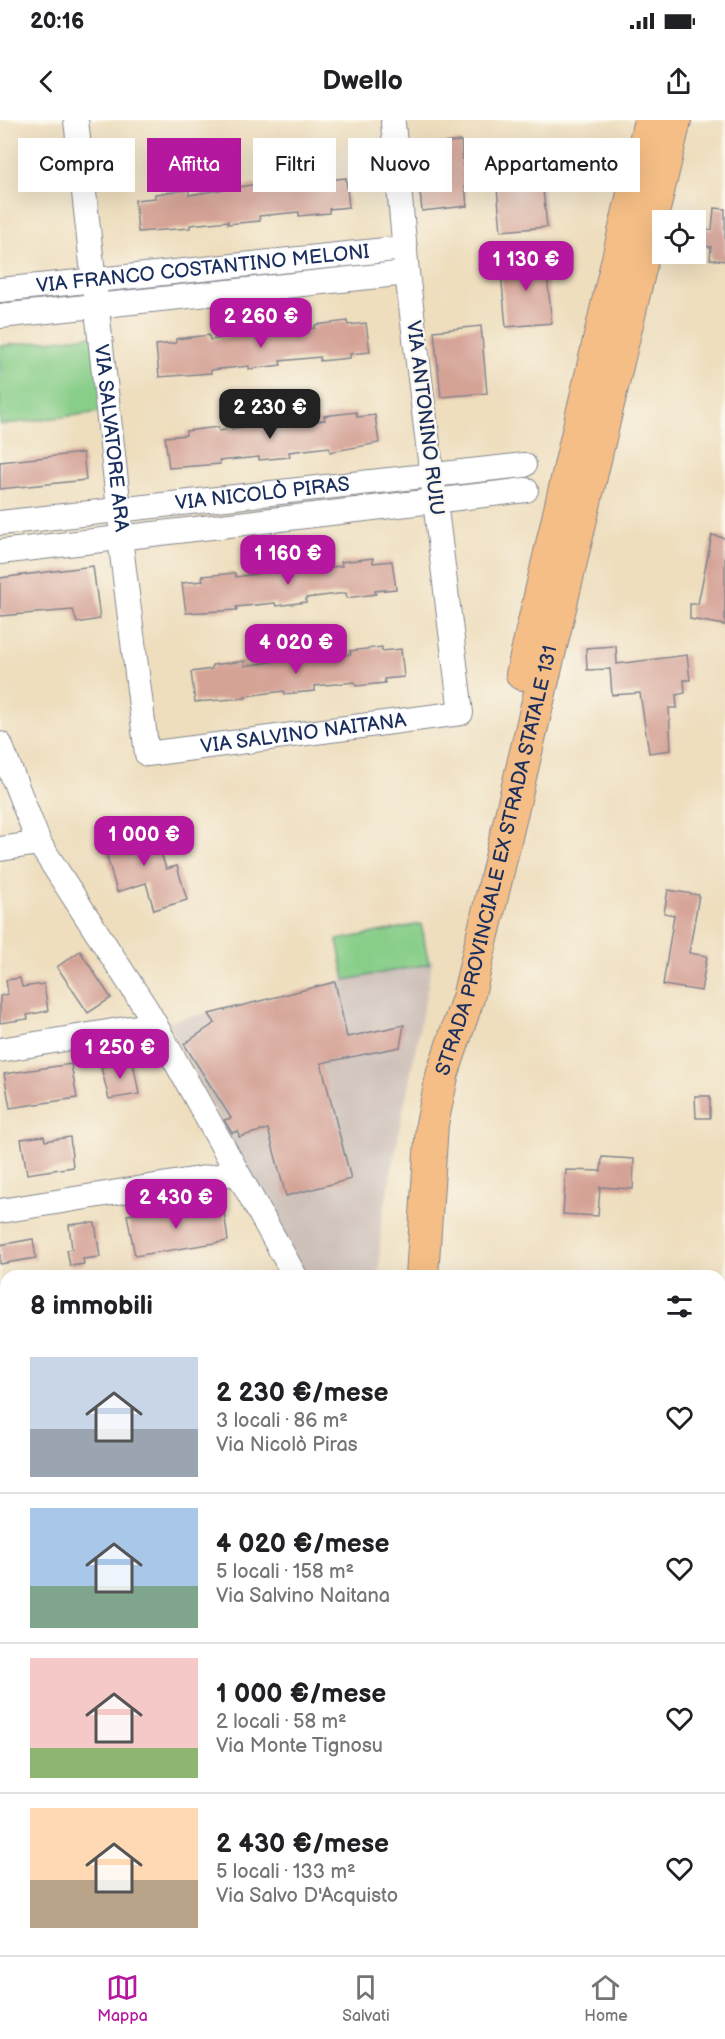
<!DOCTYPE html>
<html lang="it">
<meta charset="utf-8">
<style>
body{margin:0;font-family:"Balsamiq Sans",sans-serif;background:#f6f6f6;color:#202124;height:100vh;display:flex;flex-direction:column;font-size:22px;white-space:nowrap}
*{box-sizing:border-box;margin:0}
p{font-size:20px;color:#757577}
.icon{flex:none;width:33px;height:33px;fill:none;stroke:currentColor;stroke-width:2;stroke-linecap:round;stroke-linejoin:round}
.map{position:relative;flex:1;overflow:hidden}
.details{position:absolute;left:0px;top:1150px;width:726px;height:686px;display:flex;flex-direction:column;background:#fff;border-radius:18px 18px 0 0;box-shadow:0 6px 24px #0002}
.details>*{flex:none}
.top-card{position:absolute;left:18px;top:18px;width:690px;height:54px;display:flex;gap:12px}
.buttons{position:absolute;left:652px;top:90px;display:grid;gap:12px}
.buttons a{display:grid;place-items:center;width:54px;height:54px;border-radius:0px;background:#fff;box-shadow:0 6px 24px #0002;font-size:30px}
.price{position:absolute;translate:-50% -51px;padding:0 14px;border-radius:12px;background:#b5179e;color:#fff;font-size:20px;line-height:39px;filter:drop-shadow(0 2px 3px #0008)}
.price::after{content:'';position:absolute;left:50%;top:36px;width:18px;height:14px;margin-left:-9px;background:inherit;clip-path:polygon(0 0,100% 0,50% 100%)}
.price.current{background:#222;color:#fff}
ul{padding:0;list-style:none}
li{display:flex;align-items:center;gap:18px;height:150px;padding:0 30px}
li+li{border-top:2px solid #e0e0e0}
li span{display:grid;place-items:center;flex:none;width:168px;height:120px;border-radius:0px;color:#555}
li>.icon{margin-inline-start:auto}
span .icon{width:72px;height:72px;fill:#fffc;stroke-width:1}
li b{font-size:26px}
h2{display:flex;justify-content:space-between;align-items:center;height:72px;padding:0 30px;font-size:26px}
.tag{padding:0 21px;border-radius:0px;background:#fff;box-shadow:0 6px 24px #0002;font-size:21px;line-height:54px}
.tag.current{background:#b5179e;color:#fff}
.status{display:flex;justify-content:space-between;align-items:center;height:42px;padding:0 30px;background:#fff;direction:ltr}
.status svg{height:16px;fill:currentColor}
header{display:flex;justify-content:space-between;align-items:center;height:78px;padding:0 30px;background:#fff;font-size:27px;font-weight:800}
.tabs{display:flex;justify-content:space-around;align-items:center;height:84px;border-top:2px solid #e0e0e0;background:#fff;font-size:16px;color:#757577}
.tabs a{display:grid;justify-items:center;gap:3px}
.tabs .current{color:#b5179e}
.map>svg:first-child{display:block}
</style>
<div class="status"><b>20:16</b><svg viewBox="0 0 49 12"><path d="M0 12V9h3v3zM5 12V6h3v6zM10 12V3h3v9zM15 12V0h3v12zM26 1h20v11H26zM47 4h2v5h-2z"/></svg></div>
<header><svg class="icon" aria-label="back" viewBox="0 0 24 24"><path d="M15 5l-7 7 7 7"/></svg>Dwello<svg class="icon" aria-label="share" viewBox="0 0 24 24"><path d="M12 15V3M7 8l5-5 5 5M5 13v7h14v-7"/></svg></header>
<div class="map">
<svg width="725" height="1835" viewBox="0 0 725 1835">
<rect width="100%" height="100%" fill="#fbf7ec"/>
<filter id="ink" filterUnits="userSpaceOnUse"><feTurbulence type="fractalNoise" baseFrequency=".0167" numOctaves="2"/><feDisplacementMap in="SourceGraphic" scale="12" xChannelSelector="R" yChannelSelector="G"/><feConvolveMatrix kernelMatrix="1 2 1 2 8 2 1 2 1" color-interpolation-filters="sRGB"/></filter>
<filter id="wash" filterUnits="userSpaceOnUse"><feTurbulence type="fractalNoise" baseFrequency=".008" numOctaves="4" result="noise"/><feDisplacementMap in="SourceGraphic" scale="24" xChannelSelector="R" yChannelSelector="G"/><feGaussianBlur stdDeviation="1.35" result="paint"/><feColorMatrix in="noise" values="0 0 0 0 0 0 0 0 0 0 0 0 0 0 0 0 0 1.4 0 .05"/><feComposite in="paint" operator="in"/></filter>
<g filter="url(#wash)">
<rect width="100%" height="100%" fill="#eedebe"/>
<path fill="#cec1ba" d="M 433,839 L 381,1105 L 379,1156 L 305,1156 L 167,902 Z"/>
<g fill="#88ce89" stroke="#527e74" stroke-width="1.5">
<path d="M 100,215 L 108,291 L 0,305 L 0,226 Z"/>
<path d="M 421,804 L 429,844 L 345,860 L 337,820 Z"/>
</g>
<g id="blocks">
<g fill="#d5a296">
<path d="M 461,21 L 467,86 L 422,91 L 415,26 Z"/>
<path d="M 540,41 L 547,107 L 501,111 L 495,46 Z"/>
<path d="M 327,56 L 327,60 L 346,58 L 349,87 L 329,89 L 329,93 L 299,96 L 299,92 L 259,96 L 260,101 L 228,104 L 228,101 L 190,105 L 190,108 L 138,112 L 135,80 L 155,78 L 155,74 L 189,70 L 189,75 L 257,64 L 258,67 Z"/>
<path d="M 714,88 L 725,89 L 725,141 L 710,139 L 711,127 L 704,126 L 705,109 L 712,110 Z"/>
<path d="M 545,137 L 552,203 L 506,207 L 500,142 Z"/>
<path d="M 347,201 L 348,205 L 366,203 L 370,232 L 350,234 L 350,238 L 320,241 L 320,237 L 280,241 L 281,245 L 249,249 L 249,246 L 211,250 L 211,253 L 159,257 L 156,225 L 176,223 L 176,219 L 209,215 L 210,220 L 278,209 L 278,212 L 315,208 L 315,205 Z"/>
<path d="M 481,206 L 487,273 L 441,277 L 434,211 Z"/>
<path d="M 356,292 L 357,297 L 375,295 L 379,323 L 330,332 L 329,327 L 289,332 L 290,337 L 259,340 L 259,337 L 219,341 L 220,344 L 169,348 L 165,317 L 186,315 L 186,311 L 218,307 L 219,311 L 287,300 L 287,304 L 325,300 L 324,296 Z"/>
<path d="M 83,333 L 86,360 L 0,369 L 0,342 Z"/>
<path d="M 712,415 L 725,418 L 725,505 L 690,499 L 690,484 L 698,484 Z"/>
<path d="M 373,438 L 373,443 L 392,441 L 396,469 L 375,471 L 376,474 L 347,478 L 346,473 L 306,478 L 306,482 L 276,486 L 275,483 L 236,487 L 237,490 L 186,493 L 182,463 L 203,461 L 202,456 L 235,453 L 236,457 L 304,446 L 304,450 L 342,446 L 341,442 Z"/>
<path d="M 93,446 L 100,499 L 77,503 L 73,490 L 0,496 L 0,458 Z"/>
<path d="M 616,526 L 617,544 L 687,535 L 690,560 L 684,560 L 685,573 L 676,575 L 677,588 L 669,588 L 671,630 L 649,633 L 640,573 L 612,575 L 610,549 L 587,550 L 586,528 Z"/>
<path d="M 382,527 L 382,531 L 401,529 L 404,557 L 384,559 L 385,563 L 356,566 L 355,562 L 315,566 L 315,571 L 285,574 L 284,571 L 245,576 L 246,578 L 195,582 L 191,552 L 212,549 L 212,545 L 244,541 L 245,546 L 313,535 L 313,539 L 351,534 L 350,531 Z"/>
<path d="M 153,705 L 166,749 L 177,746 L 187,780 L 154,790 L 146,763 L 117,772 L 103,722 L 116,718 L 115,716 Z"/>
<path d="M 668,770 L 699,775 L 689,833 L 707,836 L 701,871 L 663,865 L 674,795 L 664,793 Z"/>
<path d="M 80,831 L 111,878 L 88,893 L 57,847 Z"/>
<path d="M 20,858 L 22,867 L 44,864 L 48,891 L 27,895 L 28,899 L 0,903 L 0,876 L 8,874 L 6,860 Z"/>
<path d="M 335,862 L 347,917 L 404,905 L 400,927 L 321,943 L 351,1059 L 286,1076 L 268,1009 L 239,1017 L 238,1011 L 232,1013 L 224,1000 L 231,998 L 184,924 L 215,903 L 209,894 Z"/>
<path d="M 133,942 L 139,974 L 109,979 L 101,947 Z"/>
<path d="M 71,944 L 77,978 L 10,988 L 4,954 Z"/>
<path d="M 695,976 L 710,976 L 710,998 L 696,998 Z"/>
<path d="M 44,1016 L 45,1021 L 70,1017 L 73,1047 L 27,1054 L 21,1019 Z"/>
<path d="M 602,1037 L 634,1039 L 633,1069 L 600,1067 L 598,1096 L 563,1094 L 566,1050 L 601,1051 Z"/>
<path d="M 201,1085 L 202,1095 L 224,1091 L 228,1121 L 135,1136 L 127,1095 Z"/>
<path d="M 85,1103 L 95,1103 L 100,1137 L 83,1139 L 84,1144 L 70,1146 L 67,1130 L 72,1129 L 69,1105 Z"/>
<path d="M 33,1119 L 36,1138 L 0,1144 L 0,1125 Z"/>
</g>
</g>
</g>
<g filter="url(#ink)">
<use href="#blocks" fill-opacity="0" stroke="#84868e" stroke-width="1.5"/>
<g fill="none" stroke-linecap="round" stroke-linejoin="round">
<defs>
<g id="minor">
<path id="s1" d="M 76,0 L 121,407 L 120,418 L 147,634 L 461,593 L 407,153 L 393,3"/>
<path id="s2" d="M 0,170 L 405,128"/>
<path d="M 0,196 L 407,153"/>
<path id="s3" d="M 0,403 L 524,345"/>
<path d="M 0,432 L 526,370"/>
<path d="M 0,624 L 39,723 L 147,890 L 295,1156"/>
<path d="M 0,729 L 39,723"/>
<path d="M 0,930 L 155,904"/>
<path d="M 0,1091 L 236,1053"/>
<path d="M 0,1274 L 6,1273"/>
<path d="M 0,1371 L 6,1409"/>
<path d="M 72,1830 L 73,1835"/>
<path d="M 199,1830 L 199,1835"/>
<path d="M 374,1830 L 374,1835"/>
<path d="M 704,1830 L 705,1835"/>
</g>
<g id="major">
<path d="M 522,554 L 650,0"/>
<path id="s4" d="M 422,1156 L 432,1004 L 443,952 L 468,878 L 675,0"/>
<path d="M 548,1830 L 550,1835"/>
</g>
</defs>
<use href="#minor" stroke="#84868e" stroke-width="26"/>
<use href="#major" stroke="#84868e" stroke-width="34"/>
<use href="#minor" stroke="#fff" stroke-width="24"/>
<use href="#major" stroke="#f5be86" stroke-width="32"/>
</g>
</g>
<g text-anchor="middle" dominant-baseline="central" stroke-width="4.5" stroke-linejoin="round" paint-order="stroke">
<g font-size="20" fill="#1b2f5e" stroke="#fbf7ec">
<text stroke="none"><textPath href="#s2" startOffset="204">VIA FRANCO COSTANTINO MELONI</textPath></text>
<text transform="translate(425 298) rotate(83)">VIA ANTONINO RUIU</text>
<text stroke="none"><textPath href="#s1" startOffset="320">VIA SALVATORE ARA</textPath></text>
<text stroke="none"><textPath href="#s3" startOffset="264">VIA NICOLÒ PIRAS</textPath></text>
<text stroke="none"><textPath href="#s1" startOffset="796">VIA SALVINO NAITANA</textPath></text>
<text stroke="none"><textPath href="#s4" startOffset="424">STRADA PROVINCIALE EX STRADA STATALE 131</textPath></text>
</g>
</g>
</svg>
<div class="buttons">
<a><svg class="icon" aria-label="locate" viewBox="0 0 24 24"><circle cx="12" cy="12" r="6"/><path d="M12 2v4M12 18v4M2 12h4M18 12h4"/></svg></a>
</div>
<b class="price" style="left:526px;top:172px">1 130 €</b>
<b class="price" style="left:261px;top:229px">2 260 €</b>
<b class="price current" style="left:270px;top:320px">2 230 €</b>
<b class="price" style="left:288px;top:466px">1 160 €</b>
<b class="price" style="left:296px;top:555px">4 020 €</b>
<b class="price" style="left:144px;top:747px">1 000 €</b>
<b class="price" style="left:120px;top:960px">1 250 €</b>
<b class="price" style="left:176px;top:1110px">2 430 €</b>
<div class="top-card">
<a class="tag">Compra</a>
<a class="tag current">Affitta</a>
<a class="tag">Filtri</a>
<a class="tag">Nuovo</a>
<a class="tag">Appartamento</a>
</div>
<section class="details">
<h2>8 immobili<svg class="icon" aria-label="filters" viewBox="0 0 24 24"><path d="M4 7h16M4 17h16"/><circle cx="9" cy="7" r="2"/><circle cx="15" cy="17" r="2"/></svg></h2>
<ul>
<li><span style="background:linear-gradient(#c9d6e8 60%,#9aa5b1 0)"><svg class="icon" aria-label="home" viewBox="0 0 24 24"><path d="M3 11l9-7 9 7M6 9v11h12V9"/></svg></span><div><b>2 230 €/mese</b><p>3 locali · 86 m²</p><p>Via Nicolò Piras</p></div><svg class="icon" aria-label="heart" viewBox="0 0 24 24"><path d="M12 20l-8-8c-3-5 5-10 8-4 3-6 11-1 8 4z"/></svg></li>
<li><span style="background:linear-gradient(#a9c7e8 65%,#7fa58c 0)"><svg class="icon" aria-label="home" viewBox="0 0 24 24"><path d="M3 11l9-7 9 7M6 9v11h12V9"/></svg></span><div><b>4 020 €/mese</b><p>5 locali · 158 m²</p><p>Via Salvino Naitana</p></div><svg class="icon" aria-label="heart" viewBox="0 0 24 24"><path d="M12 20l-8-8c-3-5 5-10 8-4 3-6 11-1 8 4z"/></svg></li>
<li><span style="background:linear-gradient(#f6c9c9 75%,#8fb573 0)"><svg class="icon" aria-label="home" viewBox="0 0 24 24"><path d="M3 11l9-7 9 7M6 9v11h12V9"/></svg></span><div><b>1 000 €/mese</b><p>2 locali · 58 m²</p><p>Via Monte Tignosu</p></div><svg class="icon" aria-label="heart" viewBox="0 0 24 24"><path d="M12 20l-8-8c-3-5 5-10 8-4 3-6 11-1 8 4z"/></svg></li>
<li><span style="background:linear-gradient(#ffd9b3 60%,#b9a48a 0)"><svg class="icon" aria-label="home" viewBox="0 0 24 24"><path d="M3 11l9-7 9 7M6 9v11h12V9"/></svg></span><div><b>2 430 €/mese</b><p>5 locali · 133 m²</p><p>Via Salvo D'Acquisto</p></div><svg class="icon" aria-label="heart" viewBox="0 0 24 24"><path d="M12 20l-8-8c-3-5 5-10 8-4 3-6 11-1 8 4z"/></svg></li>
</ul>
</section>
</div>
<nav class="tabs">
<a class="current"><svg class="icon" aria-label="map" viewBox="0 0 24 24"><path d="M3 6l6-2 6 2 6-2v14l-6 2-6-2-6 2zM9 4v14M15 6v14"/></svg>Mappa</a>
<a><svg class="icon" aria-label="saved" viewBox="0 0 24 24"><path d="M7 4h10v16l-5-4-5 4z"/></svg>Salvati</a>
<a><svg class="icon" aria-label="home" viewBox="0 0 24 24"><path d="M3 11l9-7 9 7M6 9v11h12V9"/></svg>Home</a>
</nav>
